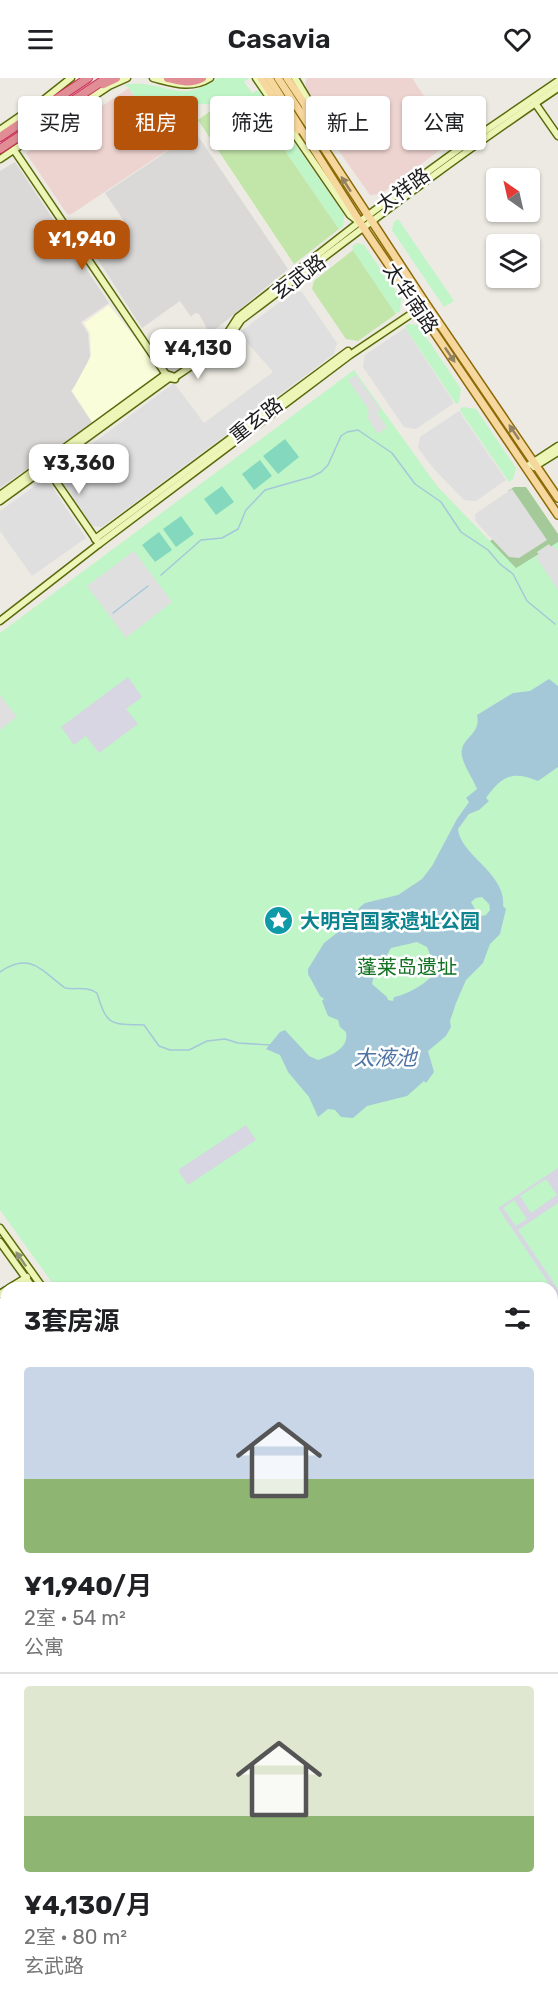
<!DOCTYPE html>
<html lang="zh">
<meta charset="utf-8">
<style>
body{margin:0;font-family:Rubik,"Noto Sans SC",sans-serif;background:#f6f6f6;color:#202124;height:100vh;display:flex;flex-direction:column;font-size:22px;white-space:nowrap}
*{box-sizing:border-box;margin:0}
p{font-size:20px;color:#757577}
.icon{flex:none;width:33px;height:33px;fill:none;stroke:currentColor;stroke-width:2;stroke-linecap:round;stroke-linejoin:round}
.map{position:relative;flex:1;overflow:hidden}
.details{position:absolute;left:0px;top:1204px;width:558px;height:722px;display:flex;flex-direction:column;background:#fff;border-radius:18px 18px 0 0;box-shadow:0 2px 4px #0004}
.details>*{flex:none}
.top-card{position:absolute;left:18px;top:18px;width:522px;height:54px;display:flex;gap:12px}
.needle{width:39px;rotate:326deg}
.controls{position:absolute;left:486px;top:90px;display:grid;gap:12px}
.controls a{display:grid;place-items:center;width:54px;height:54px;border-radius:6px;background:#fff;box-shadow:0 2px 4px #0004;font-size:30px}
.price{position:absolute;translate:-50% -51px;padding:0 14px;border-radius:12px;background:#fff;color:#222;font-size:20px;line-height:39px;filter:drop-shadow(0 2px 3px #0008)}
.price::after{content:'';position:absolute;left:50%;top:36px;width:18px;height:14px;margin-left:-9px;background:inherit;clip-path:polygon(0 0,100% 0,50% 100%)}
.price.active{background:#b45309;color:#fff}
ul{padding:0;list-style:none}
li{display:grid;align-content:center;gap:12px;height:318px;padding:0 24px}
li+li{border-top:2px solid #e0e0e0}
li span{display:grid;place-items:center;height:186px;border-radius:6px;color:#555}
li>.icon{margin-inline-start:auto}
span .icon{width:108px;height:108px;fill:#fffc;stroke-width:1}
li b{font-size:26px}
h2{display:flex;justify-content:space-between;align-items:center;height:72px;padding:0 24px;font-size:26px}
.tag{padding:0 21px;border-radius:6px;background:#fff;box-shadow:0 2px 4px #0004;font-size:21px;line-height:54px}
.tag.active{background:#b45309;color:#fff}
header{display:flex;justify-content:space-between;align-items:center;height:78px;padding:0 24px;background:#fff;font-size:27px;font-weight:600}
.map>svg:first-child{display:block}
</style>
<header><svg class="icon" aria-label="menu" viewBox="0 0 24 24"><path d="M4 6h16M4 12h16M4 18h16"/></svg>Casavia<svg class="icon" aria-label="heart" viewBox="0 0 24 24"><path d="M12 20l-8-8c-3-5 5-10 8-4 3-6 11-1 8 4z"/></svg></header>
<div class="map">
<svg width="558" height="1925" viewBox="0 0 558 1925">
<rect width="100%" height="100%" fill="#eceae2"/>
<g fill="#dad9d8">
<path d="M 193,56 L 198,58 L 288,191 L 210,256 L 199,236 L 195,235 L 191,239 L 180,223 L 142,250 L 84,160 L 92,154 L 99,164 L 116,160 L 124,143 L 105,115 Z"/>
<path d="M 15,84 L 109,225 L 81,244 L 88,255 L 90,278 L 82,299 L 71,313 L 92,345 L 0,410 L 0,93 Z"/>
<path d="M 1,1439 L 6,1447 L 6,1560 L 0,1564 Z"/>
<path d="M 6,1564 L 6,1632 L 3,1635 L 0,1633 L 0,1568 Z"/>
<path d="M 6,1879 L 6,1920 L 12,1920 L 4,1925 L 0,1919 L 0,1882 Z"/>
<path d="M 90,1920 L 152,1920 L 154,1925 L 87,1925 L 86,1923 Z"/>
<path d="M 381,1920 L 429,1920 L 431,1924 L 382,1925 Z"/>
<path d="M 431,1920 L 472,1920 L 474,1925 L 434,1925 Z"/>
</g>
<g fill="#edd4d1">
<path d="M 307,0 L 412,0 L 451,59 L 448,66 L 381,116 L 370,117 L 320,46 L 305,6 Z"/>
<path d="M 129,10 L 138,24 L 150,17 L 154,23 L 180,26 L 196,53 L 70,137 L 67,136 L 26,75 L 79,41 L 81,42 Z"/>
</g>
<g fill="#fafdda">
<path d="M 109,227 L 162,294 L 93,345 L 72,313 L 91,278 L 90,255 L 84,245 Z"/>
<path d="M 6,1292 L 6,1346 L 5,1347 L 0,1340 L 0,1296 Z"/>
<path d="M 2,1638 L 6,1640 L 6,1668 L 0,1672 L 0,1640 Z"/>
<path d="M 184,1920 L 227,1920 L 216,1925 L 186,1925 Z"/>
</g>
<path fill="#bfc0ae" d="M 472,1920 L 540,1920 L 543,1925 L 474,1925 Z"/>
<g fill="#c2e5a9">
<path d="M 219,27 L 255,29 L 339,151 L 294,186 L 198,42 Z"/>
<path d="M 353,172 L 396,236 L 358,263 L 346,261 L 312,211 L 314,203 Z"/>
</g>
<path fill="#a3ca98" d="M 514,409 L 526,409 L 558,456 L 558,468 L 517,496 L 489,464 L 493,461 L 540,463 L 508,413 Z"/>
<g fill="#c0f5c8">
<path d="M 218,0 L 249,0 L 244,4 L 252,15 L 258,12 L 344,137 L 343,148 L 339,151 L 255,29 L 184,25 L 180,26 L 154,23 L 150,17 L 138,24 L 128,9 L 124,7 C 165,0 177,29 218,0 Z"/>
<path d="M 398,141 L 454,223 L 444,229 L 392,152 L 394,144 Z"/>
<path d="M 357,165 L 364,167 L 401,221 L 400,234 L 395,235 L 353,172 L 352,169 Z"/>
<path d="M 409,246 L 418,247 L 461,311 L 459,324 L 456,326 L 406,251 L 405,248 Z"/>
<path d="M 354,292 L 437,408 L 516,490 L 558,464 L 558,1893 L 552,1883 L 552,1210 L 56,1210 L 0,1132 L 0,555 Z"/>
<path d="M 463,329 L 476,331 L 516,390 L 513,401 L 509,404 L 461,334 L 460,331 Z"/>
</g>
<g fill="#83d8be">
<path d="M 285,361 L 299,379 L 278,396 L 263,378 Z"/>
<path d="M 260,382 L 272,398 L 254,412 L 242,396 Z"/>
<path d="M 222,408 L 234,424 L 216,437 L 204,421 Z"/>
<path d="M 181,438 L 194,456 L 176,469 L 163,451 Z"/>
<path d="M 159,454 L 172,472 L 155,484 L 142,467 Z"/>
</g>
<g fill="#dfdfdf">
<path d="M 294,213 L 302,214 L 337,265 L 334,276 L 102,449 L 92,448 L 59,398 L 61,389 L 174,305 L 204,345 L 273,294 L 239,255 Z"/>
<path d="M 405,250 L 454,325 L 416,351 L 404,349 L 363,289 L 365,277 Z"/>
<path d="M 356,297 L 381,332 L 377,335 L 387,349 L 378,356 L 367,339 L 369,337 L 367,334 L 369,332 L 348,302 Z"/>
<path d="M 459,333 L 506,402 L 476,423 L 464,422 L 434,391 L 418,370 L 420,359 Z"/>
<path d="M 42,403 L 48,403 L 86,460 L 32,498 L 0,453 L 0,433 Z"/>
<path d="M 512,411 L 547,462 L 519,480 L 509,479 L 476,444 L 475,436 Z"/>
<path d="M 549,466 L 551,469 L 554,468 L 558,473 L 558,512 L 536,479 L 539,477 L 537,474 Z"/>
<path d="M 134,473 L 172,524 L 126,560 L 87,508 Z"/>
<path d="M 0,617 L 17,639 L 0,652 Z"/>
</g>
<g fill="#d7d6e2" fill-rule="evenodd">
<path d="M 128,599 L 142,619 L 126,631 L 138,646 L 99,675 L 86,658 L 74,667 L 61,649 Z"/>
<path d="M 246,1047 L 256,1062 L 188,1107 L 178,1092 Z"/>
<path d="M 558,1090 L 558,1125 L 518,1152 L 558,1211 L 558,1219 L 498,1130 ZM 546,1101 L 557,1117 L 531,1135 L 520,1118 ZM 514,1122 L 527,1141 L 516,1148 L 503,1130 Z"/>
</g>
<path fill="#a4c8d8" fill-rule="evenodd" d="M 549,601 L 558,608 L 558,689 L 538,703 C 512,692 502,698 486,720 L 489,723 L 479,732 L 469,736 L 458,751 C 460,777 507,796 503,828 L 506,831 L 500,856 L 490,866 L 483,885 L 466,902 L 456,925 L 450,943 L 451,949 L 446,958 L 428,973 L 434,994 L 426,1005 L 424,1003 L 407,1018 L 367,1028 L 353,1040 L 341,1039 L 335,1032 L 328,1031 L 318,1039 L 309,1019 L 288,994 L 280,977 L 266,971 L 280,954 L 285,952 L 309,978 L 318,982 C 331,977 349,971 346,954 L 340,949 L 338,942 L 328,938 L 322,923 L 324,921 L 320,918 L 308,896 L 308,891 L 324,865 L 351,844 L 360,829 L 365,825 L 398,817 L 422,801 L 432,788 L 457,741 L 469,724 L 466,720 L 477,711 C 473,700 459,682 462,671 C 465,658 481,655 477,637 L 513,615 L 530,613 ZM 482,819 L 489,826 L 490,832 L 486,837 L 482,838 L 476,833 L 471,824 L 476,820 ZM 417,864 L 427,869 C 430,876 433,886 433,893 C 433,904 403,918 394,919 L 393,923 L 388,922 L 387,919 L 372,906 L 373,901 L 391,870 Z"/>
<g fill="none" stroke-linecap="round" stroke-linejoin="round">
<g stroke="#a4c8d8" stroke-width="1.5">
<path d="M 161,497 L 201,462 L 222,460 L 238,451 L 246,432 L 265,412 L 311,399 L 321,394 L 328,387 L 341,358 L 347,354 L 358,352 L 392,375 L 415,406 L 441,424 L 461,454 L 488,472 L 500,486 L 513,496 L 527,523 L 555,546"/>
<path d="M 113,535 L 148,508"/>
<path d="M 0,894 C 30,873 42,893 65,910 C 76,912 87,908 97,915 C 107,948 110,946 144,947 L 159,968 L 170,972 L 189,972 L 207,963 L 225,961 L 238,965 L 270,967"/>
</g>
<defs>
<g id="secondary">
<path d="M 153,0 C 173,5 191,12 210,0"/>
<path d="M 256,0 L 350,137 L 358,143"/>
<path d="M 295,0 L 307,20 L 305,27"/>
<path d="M 535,25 L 558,58"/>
<path d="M 0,52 L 42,23 L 71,0"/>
<path d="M 14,72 L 167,298"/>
<path d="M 0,81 L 109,8 L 127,0"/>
<path d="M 233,254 L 241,242 C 346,163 449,83 558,10"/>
<path d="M 44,386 L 99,466 L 350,277 L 420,230"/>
<path d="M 526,389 L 558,368"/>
<path d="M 534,389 L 558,374"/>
<path d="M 0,417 L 166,296 L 175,299 L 218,270 L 238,239 L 367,138 L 463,68 L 558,3"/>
<path d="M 0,423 L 169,300 L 175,301"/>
<path d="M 95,461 L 348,273"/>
<path d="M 0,543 L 99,466"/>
<path d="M 0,1150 L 43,1210"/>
<path d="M 0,1164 L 33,1210"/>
<path d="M 9,1210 L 27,1199"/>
<path d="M 0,1216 L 6,1212"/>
<path d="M 0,1356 L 6,1352"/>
<path d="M 0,1361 L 6,1370"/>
<path d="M 0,1434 L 6,1430"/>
<path d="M 543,1920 L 546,1925"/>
<path d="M 549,1920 L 552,1925"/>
<path d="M 16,1925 L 25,1920"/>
<path d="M 31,1925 L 40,1920"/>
</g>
<g id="primary">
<path d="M 261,0 L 285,37 L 298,52"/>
<path d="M 269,0 L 363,149 L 558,437"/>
<path d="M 278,0 L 426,226 L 558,420"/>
<path d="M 287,0 L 305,27 L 311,48"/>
</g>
<g id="highway">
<path d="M 168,0 C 180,3 190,6 202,0"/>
<path d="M 103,6 L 116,0"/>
<path d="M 66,37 L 78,23"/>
<path d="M 0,59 L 88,0"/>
<path d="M 0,71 L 107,0"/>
</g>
</defs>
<use href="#secondary" stroke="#586a0b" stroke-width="9"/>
<use href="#primary" stroke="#8b6a08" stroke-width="10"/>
<use href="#highway" stroke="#cc2d57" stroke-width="10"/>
<use href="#secondary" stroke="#edf5b7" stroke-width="6"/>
<use href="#primary" stroke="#f6d79d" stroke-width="7"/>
<use href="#highway" stroke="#e08d95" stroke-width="8"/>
</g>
<defs><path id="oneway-solid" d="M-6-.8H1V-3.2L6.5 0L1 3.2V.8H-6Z" transform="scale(1.5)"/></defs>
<g fill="#938262">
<use href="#oneway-solid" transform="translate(346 106) rotate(-123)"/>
<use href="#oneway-solid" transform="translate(450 277) rotate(56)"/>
<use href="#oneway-solid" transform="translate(514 354) rotate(-124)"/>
</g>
<use fill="#8e9371" href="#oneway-solid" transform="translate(21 1181) rotate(-125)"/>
<defs>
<symbol id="sight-disc" viewBox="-11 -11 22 22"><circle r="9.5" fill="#0f9aa8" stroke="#fff"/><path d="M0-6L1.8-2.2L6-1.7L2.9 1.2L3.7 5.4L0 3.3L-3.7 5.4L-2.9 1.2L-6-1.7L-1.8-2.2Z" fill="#fff"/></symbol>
</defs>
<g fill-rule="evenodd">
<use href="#sight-disc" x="262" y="826" width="33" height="33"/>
</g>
<g text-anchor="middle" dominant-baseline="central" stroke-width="5" stroke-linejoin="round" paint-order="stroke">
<g font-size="20" fill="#1b1b1b" stroke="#fff">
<text transform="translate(403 112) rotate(-36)">太祥路</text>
<text transform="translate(299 199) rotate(-37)">玄武路</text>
<text transform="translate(411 220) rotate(56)">太华南路</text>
<text transform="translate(256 342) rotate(-37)">重玄路</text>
</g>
<g font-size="20" font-weight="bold" fill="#0d838f" stroke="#fff" text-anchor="start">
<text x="300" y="843">大明宫国家遗址公园</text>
</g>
<g font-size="20" fill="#117221" stroke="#fff">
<text x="407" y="889">蓬莱岛遗址</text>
</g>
<g font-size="21" font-style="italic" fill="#4e73a5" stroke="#fff">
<text x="385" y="979">太液池</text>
</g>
</g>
</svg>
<div class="controls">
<a><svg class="needle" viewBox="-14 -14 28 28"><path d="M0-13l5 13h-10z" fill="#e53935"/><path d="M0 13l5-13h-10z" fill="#757577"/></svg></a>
<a><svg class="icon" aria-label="layers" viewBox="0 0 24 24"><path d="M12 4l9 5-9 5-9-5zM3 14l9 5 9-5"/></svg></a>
</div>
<b class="price active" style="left:82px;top:193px">¥1,940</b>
<b class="price" style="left:198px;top:302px">¥4,130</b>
<b class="price" style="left:79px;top:417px">¥3,360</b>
<div class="top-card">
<a class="tag">买房</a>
<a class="tag active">租房</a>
<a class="tag">筛选</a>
<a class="tag">新上</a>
<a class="tag">公寓</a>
</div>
<section class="details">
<h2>3套房源<svg class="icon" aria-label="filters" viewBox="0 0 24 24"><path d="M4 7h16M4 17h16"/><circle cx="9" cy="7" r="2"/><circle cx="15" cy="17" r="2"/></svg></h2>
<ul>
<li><span style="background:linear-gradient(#c9d6e8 60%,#8fb573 0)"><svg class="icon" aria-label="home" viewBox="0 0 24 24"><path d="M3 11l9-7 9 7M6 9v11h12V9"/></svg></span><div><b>¥1,940/月</b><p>2室 · 54 m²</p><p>公寓</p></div></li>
<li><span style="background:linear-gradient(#dfe7d0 70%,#8fb573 0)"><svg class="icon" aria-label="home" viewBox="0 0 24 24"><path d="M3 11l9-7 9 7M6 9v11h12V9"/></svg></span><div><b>¥4,130/月</b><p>2室 · 80 m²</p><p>玄武路</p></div></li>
</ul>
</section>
</div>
